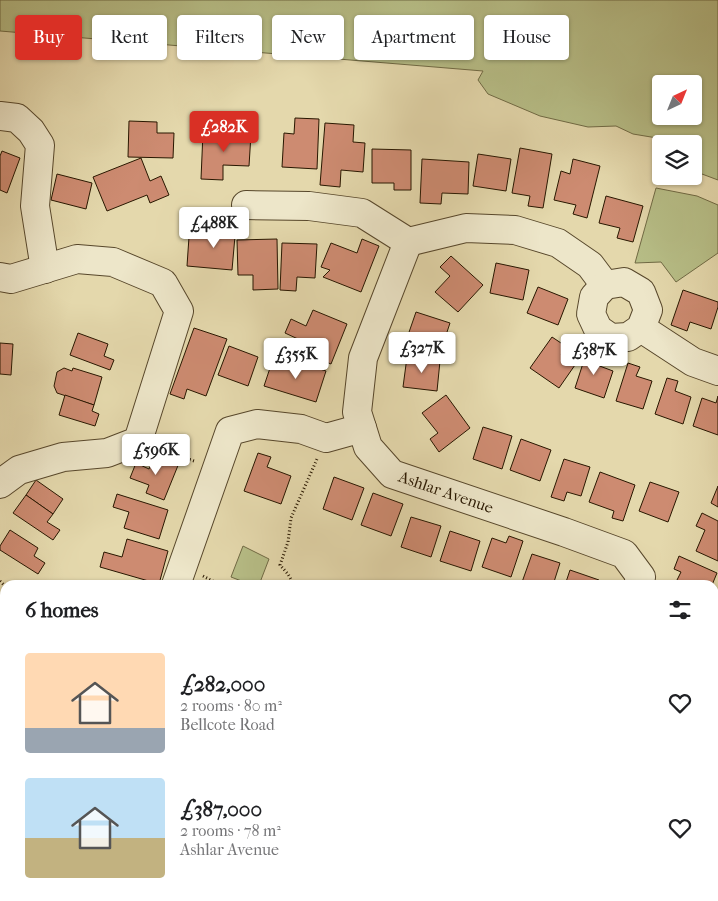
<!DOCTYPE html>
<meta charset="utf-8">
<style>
body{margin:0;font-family:"IM FELL French Canon",serif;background:#f6f6f6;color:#202124;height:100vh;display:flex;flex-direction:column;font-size:19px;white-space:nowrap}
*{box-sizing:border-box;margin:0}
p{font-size:16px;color:#757577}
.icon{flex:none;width:28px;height:28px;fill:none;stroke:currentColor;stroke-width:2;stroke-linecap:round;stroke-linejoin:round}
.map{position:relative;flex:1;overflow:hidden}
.side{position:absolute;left:0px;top:580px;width:719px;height:321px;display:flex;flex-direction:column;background:#fff;border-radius:15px 15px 0 0;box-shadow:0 1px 4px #0004}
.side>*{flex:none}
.hud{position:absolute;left:15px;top:15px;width:689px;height:45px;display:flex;gap:10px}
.needle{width:32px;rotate:43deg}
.tools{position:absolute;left:652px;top:75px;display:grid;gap:10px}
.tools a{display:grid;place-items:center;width:50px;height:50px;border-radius:5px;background:#fff;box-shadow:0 1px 4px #0004;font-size:25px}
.price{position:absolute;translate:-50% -42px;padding:0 11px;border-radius:5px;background:#fff;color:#222;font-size:16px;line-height:32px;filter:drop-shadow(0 1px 2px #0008)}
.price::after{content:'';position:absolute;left:50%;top:30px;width:15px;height:11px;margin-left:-8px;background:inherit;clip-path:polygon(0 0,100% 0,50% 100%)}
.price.active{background:#d93025;color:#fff}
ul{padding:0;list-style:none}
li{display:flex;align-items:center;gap:15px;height:125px;padding:0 25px}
li span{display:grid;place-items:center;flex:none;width:140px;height:100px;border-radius:5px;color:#555}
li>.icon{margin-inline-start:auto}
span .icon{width:60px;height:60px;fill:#fffc;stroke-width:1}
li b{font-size:21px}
h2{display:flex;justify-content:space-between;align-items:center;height:60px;padding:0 25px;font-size:21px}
.chip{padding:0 18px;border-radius:5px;background:#fff;box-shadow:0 1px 4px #0004;font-size:18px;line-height:45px}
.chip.active{background:#d93025;color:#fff}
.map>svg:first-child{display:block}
</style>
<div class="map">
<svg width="718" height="901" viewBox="0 0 718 901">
<rect width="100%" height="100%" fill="#e4d8ac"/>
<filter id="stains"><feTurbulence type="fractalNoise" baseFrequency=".004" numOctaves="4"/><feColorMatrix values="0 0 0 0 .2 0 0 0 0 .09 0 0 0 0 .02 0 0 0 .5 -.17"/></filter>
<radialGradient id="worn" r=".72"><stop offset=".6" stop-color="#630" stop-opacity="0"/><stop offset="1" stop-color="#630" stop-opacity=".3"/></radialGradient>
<g fill="#b7be87" stroke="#706a44" fill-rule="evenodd">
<path d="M 0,0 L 718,0 L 718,180 L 694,171 L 694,144 L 665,144 L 663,139 L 633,134 L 616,126 L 588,127 L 540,116 L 488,94 L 478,80 L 483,71 L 0,31 ZM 661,84 L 694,84 L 694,116 L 661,116 Z"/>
<path d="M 656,188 L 697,196 L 718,205 L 718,253 L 676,282 L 661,262 L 635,263 Z"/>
<path d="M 243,546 L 269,559 L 259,585 L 252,585 L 231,577 Z"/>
<path d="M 217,896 L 401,896 L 415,901 L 213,901 Z"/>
</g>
<g fill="#cd8b71" stroke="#281700">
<path d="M 295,118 L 319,119 L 317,169 L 282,167 L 284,133 L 294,134 Z"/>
<path d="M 129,121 L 157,122 L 157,133 L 174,133 L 173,158 L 128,157 Z"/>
<path d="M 325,123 L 354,125 L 353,142 L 365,143 L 363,172 L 341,170 L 340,187 L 320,185 Z"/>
<path d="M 203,132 L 251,134 L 249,166 L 223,165 L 223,180 L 201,179 Z"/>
<path d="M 520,148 L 552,154 L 543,208 L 528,206 L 530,196 L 512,193 Z"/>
<path d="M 372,149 L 411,150 L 411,190 L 394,190 L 394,183 L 372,183 Z"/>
<path d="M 2,151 L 20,158 L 7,193 L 0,190 L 0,156 Z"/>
<path d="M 478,154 L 511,159 L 506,191 L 473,186 Z"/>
<path d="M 141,158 L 150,181 L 161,176 L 169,195 L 150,203 L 147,195 L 107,211 L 93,177 Z"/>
<path d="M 422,159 L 469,162 L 468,194 L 442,193 L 441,204 L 420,203 Z"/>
<path d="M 573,159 L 600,166 L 587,218 L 573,214 L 576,205 L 554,200 L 561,171 L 570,174 Z"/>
<path d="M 57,174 L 92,183 L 86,209 L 51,200 Z"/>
<path d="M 606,196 L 643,206 L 633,242 L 617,238 L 620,228 L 599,223 Z"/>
<path d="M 216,223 L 236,225 L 232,270 L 187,266 L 189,237 L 215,239 Z"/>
<path d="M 277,239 L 278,289 L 253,290 L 253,275 L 238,275 L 237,240 Z"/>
<path d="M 362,239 L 379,246 L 361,292 L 323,277 L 330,270 L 321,267 L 331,243 L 357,253 Z"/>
<path d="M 282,243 L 317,244 L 315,278 L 297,277 L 296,291 L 280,290 Z"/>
<path d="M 451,256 L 483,285 L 458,312 L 435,292 L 450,276 L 440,267 Z"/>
<path d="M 496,263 L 529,270 L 523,300 L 490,293 Z"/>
<path d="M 538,287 L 568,299 L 558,325 L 527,313 Z"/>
<path d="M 683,290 L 718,302 L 718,307 L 711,329 L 690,322 L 687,331 L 671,325 Z"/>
<path d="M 313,310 L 347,324 L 331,364 L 294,349 L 298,339 L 285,333 L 291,319 L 306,326 Z"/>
<path d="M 416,312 L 450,323 L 441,350 L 407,338 Z"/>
<path d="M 194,328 L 227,339 L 206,396 L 187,389 L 184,399 L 170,394 Z"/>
<path d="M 78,333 L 108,344 L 104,356 L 114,360 L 110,370 L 70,355 Z"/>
<path d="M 552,337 L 567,347 L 561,355 L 575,365 L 559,388 L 530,368 Z"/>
<path d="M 0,343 L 13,344 L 11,375 L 0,374 Z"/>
<path d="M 229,346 L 258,357 L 248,386 L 218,375 Z"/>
<path d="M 587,351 L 600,356 L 597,365 L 613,371 L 604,398 L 575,388 Z"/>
<path d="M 407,357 L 440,361 L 437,391 L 403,387 Z"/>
<path d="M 292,360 L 326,371 L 316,402 L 264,386 L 272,362 L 287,368 Z"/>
<path d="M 628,363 L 640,367 L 636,376 L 652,381 L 643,409 L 616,401 Z"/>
<path d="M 64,368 L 72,371 L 73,368 L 102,377 L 94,405 L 57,393 L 54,386 L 57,372 Z"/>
<path d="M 667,378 L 678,381 L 675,391 L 691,397 L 683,424 L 655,414 Z"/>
<path d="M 65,395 L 94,405 L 92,411 L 99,414 L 95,426 L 59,415 Z"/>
<path d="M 446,395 L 470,428 L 439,452 L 430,439 L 438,433 L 422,413 Z"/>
<path d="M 718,396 L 718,435 L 693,426 L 702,398 L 716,403 Z"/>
<path d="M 483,427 L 512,436 L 502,469 L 473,459 Z"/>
<path d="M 521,439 L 551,450 L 540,481 L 510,470 Z"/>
<path d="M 258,453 L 271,457 L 267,467 L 291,476 L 281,504 L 244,491 Z"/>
<path d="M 155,454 L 179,463 L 164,500 L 146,493 L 149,485 L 130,478 L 136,463 L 149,469 Z"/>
<path d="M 564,459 L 590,467 L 581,496 L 567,492 L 564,501 L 551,497 Z"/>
<path d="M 600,472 L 635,485 L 623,521 L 612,518 L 614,511 L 589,502 Z"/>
<path d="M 334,477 L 364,488 L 352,520 L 323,509 Z"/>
<path d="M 36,480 L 63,499 L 53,514 L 26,495 Z"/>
<path d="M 650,482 L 679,492 L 668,522 L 639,511 Z"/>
<path d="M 718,486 L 718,507 L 711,503 Z"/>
<path d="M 373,493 L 403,504 L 391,536 L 361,525 Z"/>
<path d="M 117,494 L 168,510 L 159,539 L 124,528 L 129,512 L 113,507 Z"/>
<path d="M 26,495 L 53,514 L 47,522 L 60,530 L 53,540 L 13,513 Z"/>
<path d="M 702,513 L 718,521 L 718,561 L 696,551 L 705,530 L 696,526 Z"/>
<path d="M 411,517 L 441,526 L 431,557 L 401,547 Z"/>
<path d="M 10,530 L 38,548 L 34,556 L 45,563 L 38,574 L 0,550 L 0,546 Z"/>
<path d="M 450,531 L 480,541 L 471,571 L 440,561 Z"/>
<path d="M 509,536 L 523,541 L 511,577 L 482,567 L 492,538 L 506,543 Z"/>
<path d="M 127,539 L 168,551 L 159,584 L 100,567 L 104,552 L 122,557 Z"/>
<path d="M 532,554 L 560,563 L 553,585 L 521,585 Z"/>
<path d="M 679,556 L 717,573 L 712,585 L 675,584 L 681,572 L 674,569 Z"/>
<path d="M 570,570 L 599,580 L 597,585 L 565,585 Z"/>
<path d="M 714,880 L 718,882 L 718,901 L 702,901 L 705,896 L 714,896 Z"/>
</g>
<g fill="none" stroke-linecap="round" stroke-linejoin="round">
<defs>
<g id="minor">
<path d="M 0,116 L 17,118 L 31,131 L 40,145 L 35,206 L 45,269"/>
<path d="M 246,205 L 309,206 L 362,213 L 408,242"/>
<path d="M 408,242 L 363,358 L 357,412 L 368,447 L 392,474 L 564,532 L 624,554 L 641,577 L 638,585"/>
<path d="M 408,242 L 466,228 L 515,230 L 558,243 L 590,265 L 605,285"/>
<path d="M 0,277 L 11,279 L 77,259 L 113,262 L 163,283 L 179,311 L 138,441 L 107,453 L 63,457 L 19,470 L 0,484"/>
<path d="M 624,282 L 641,292 L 648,310 L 641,328 L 628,337 L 611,338 L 598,329 L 591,314 L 594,297 L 605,285 Z"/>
<path d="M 641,328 L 693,362 L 718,371"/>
<path d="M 176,585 L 230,431 L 257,424 L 301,429 L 326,438 L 362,428"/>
<path d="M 714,707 L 718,697"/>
<path d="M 0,732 L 5,734"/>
<path d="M 484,896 L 497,901"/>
<path d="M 0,900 L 2,901"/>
<path d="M 175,901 L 176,896"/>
<path d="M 600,901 L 601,896"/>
</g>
</defs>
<use href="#minor" stroke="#57472b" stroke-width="30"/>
<g stroke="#281700" stroke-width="3" stroke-dasharray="1 2.5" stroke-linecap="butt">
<path d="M 160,449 L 194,461"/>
<path d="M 203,576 L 220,585"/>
<path d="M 0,581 L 5,586"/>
<path d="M 294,585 L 288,574 L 280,565 L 288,542 L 291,518 L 317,459"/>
<path d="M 0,760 L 5,765"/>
<path d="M 0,802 L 5,802"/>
<path d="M 714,820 L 718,822"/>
</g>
<use href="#minor" stroke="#ede6c9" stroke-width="28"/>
</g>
<g text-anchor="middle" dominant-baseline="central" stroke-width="4" stroke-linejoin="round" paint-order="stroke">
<g font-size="16" fill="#281700" stroke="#ede6c9">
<text transform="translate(446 492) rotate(19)">Ashlar Avenue</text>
</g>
</g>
<rect width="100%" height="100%" filter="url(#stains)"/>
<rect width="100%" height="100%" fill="url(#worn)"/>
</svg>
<div class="tools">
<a><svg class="needle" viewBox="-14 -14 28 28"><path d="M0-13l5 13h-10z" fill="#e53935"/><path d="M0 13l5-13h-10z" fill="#757577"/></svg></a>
<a><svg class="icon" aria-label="layers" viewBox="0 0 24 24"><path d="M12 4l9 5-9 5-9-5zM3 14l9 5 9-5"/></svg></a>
</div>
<b class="price active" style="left:224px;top:153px">£282K</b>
<b class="price" style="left:214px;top:249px">£488K</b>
<b class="price" style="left:422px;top:374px">£327K</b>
<b class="price" style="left:594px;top:376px">£387K</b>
<b class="price" style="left:296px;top:380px">£355K</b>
<b class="price" style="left:156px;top:476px">£596K</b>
<div class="hud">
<a class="chip active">Buy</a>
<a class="chip">Rent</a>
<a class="chip">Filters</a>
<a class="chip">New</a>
<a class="chip">Apartment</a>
<a class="chip">House</a>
</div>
<section class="side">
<h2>6 homes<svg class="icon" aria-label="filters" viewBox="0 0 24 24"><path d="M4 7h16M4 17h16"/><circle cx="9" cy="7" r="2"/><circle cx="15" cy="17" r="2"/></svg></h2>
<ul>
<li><span style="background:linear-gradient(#ffd9b3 75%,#9aa5b1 0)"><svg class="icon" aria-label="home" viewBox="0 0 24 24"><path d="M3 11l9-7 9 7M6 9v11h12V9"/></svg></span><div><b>£282,000</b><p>2 rooms · 80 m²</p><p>Bellcote Road</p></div><svg class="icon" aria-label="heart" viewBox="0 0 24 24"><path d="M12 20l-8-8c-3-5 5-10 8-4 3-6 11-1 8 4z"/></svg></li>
<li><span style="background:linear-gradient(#bfe0f5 60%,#c2b280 0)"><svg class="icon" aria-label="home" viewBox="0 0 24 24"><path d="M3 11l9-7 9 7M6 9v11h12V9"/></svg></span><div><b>£387,000</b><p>2 rooms · 78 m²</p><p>Ashlar Avenue</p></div><svg class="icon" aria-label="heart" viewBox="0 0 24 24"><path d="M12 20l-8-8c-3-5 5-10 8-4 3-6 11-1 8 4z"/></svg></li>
</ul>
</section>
</div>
